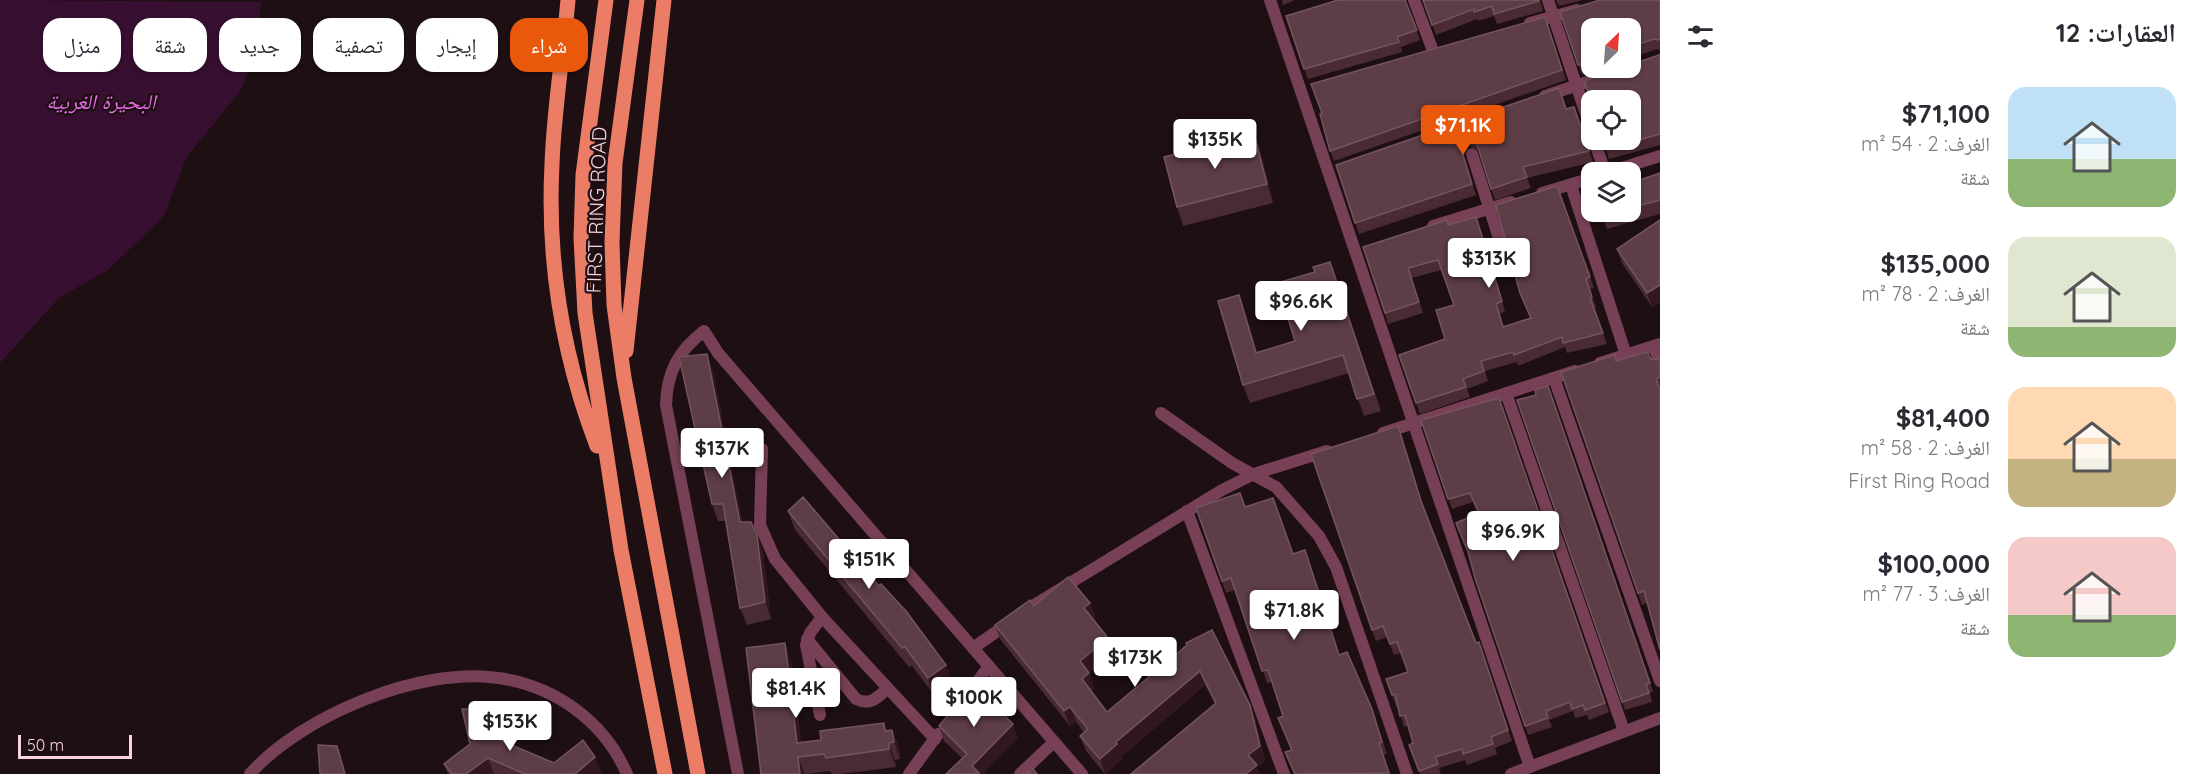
<!DOCTYPE html>
<html lang="ar">
<meta charset="utf-8">
<style>
body{margin:0;font-family:Quicksand,"Noto Naskh Arabic",sans-serif;background:#f7f7f7;color:#2b2b33;direction:rtl;height:100vh;display:flex;flex-direction:column;font-size:22px;white-space:nowrap}
*{box-sizing:border-box;margin:0}
p{font-size:20px;color:#7c7c81}
.icon{flex:none;width:33px;height:33px;fill:none;stroke:currentColor;stroke-width:2;stroke-linecap:round;stroke-linejoin:round}
.map{position:relative;flex:1;overflow:hidden;direction:ltr}
.side{display:flex;flex-direction:column;background:#fff;width:540px}
.side>*{flex:none}
.top-card{position:absolute;left:18px;top:18px;width:570px;height:54px;direction:rtl;display:flex;gap:12px}
.needle{width:39px;rotate:25deg}
.controls{position:absolute;left:1581px;top:18px;display:grid;gap:12px}
.controls a{display:grid;place-items:center;width:60px;height:60px;border-radius:12px;background:#fff;box-shadow:0 2px 4px #0004;font-size:30px}
.scale{position:absolute;left:18px;bottom:15px;width:114px;box-sizing:border-box;padding-left:6px;border:3px solid #f9d2e0;border-top:0;font-size:16px;line-height:21px;white-space:nowrap;color:#f9d2e0;-webkit-text-stroke:4px #1e0f13;paint-order:stroke}
.price{position:absolute;translate:-50% -51px;padding:0 14px;border-radius:6px;background:#fff;color:#222;font-size:20px;line-height:39px;filter:drop-shadow(0 2px 3px #0008)}
.price::after{content:'';position:absolute;left:50%;top:36px;width:18px;height:14px;margin-left:-9px;background:inherit;clip-path:polygon(0 0,100% 0,50% 100%)}
.price.on{background:#ea580c;color:#fff}
ul{padding:0;list-style:none}
li{display:flex;align-items:center;gap:18px;height:150px;padding:0 24px}
li span{display:grid;place-items:center;flex:none;width:168px;height:120px;border-radius:18px;color:#555}
li>.icon{margin-inline-start:auto}
span .icon{width:72px;height:72px;fill:#fffc;stroke-width:1}
li b{font-size:26px}
h2{display:flex;justify-content:space-between;align-items:center;height:72px;padding:0 24px;font-size:26px}
.pill{padding:0 21px;border-radius:18px;background:#fff;box-shadow:0 2px 4px #0004;font-size:21px;line-height:54px}
.pill.on{background:#ea580c;color:#fff}
main{display:flex;flex:1;min-height:0}
.map>svg:first-child{display:block}
</style>
<main>
<section class="side">
<h2>العقارات: 12<svg class="icon" aria-label="filters" viewBox="0 0 24 24"><path d="M4 7h16M4 17h16"/><circle cx="9" cy="7" r="2"/><circle cx="15" cy="17" r="2"/></svg></h2>
<ul>
<li><span style="background:linear-gradient(#bfe0f5 60%,#8fb573 0)"><svg class="icon" aria-label="home" viewBox="0 0 24 24"><path d="M3 11l9-7 9 7M6 9v11h12V9"/></svg></span><div><b>$71,100</b><p>الغرف: 2 · 54 m²</p><p>شقة</p></div></li>
<li><span style="background:linear-gradient(#dfe7d0 75%,#8fb573 0)"><svg class="icon" aria-label="home" viewBox="0 0 24 24"><path d="M3 11l9-7 9 7M6 9v11h12V9"/></svg></span><div><b>$135,000</b><p>الغرف: 2 · 78 m²</p><p>شقة</p></div></li>
<li><span style="background:linear-gradient(#ffd9b3 60%,#c2b280 0)"><svg class="icon" aria-label="home" viewBox="0 0 24 24"><path d="M3 11l9-7 9 7M6 9v11h12V9"/></svg></span><div><b>$81,400</b><p>الغرف: 2 · 58 m²</p><p>First Ring Road</p></div></li>
<li><span style="background:linear-gradient(#f6c9c9 65%,#8fb573 0)"><svg class="icon" aria-label="home" viewBox="0 0 24 24"><path d="M3 11l9-7 9 7M6 9v11h12V9"/></svg></span><div><b>$100,000</b><p>الغرف: 3 · 77 m²</p><p>شقة</p></div></li>
</ul>
</section>
<div class="map">
<svg width="1660" height="774" viewBox="0 0 1660 774">
<rect width="100%" height="100%" fill="#1e0f13"/>
<path fill="#370f30" d="M 0,0 L 261,2 L 256,51 L 241,90 L 186,158 L 164,216 L 108,270 L 59,298 L 0,363 Z"/>
<g fill="none" stroke-linecap="round" stroke-linejoin="round">
<g stroke="#774057" stroke-width="12">
<path d="M 1270,0 L 1530,767"/>
<path d="M 1414,0 L 1433,51"/>
<path d="M 1548,0 L 1592,132"/>
<path d="M 1530,23 L 1577,10"/>
<path d="M 1545,96 L 1629,68"/>
<path d="M 1594,140 L 1605,172"/>
<path d="M 1472,154 L 1504,254"/>
<path d="M 1609,172 L 1660,156"/>
<path d="M 1571,185 L 1626,355"/>
<path d="M 1542,193 L 1592,178"/>
<path d="M 1433,226 L 1511,202"/>
<path d="M 1654,346 L 1660,364"/>
<path d="M 1600,363 L 1660,344"/>
<path d="M 1554,378 L 1660,681"/>
<path d="M 1506,393 L 1624,731"/>
<path d="M 1161,413 L 1232,463 L 1276,487 L 1319,536 L 1336,567 L 1407,774"/>
<path d="M 1383,433 L 1575,371"/>
<path d="M 762,449 L 760,525 L 775,559 L 822,617 L 935,739"/>
<path d="M 1187,511 L 1284,774"/>
<path d="M 807,639 L 856,699 C 870,706 877,698 887,689"/>
<path d="M 973,648 L 1039,602 L 1222,490 L 1254,474 L 1327,451"/>
<path d="M 965,698 L 989,666"/>
<path d="M 820,715 L 806,645 L 810,633 L 822,617"/>
<path d="M 250,774 C 301,716 421,666 498,678 C 555,686 604,721 627,774"/>
<path d="M 738,774 L 666,405 C 667,372 678,351 704,331 L 718,353 L 1082,774"/>
<path d="M 909,774 L 938,734"/>
<path d="M 1020,774 L 1054,742"/>
<path d="M 1511,774 L 1660,718"/>
</g>
<g stroke="#eb7d67" stroke-width="15">
<path d="M 568,0 C 563,55 554,109 552,164 C 547,260 563,357 597,446"/>
<path d="M 606,0 L 583,175 L 581,238 L 585,313 L 621,550 L 665,774"/>
<path d="M 637,0 L 615,163 L 612,242 L 614,305 L 624,378 L 698,774"/>
<path d="M 626,351 L 664,0"/>
</g>
</g>
<g fill="#4a2b33">
<path d="M 1282,0 L 1295,0 L 1283,5 Z"/>
<path d="M 1338,0 L 1407,0 L 1406,2 L 1420,40 L 1401,47 L 1402,52 L 1308,79 L 1286,16 Z"/>
<path d="M 1423,0 L 1540,0 L 1543,11 L 1497,24 L 1494,16 L 1478,21 L 1477,19 L 1436,35 Z"/>
<path d="M 1556,0 L 1583,0 L 1559,6 Z"/>
<path d="M 1660,0 L 1660,50 L 1657,49 L 1630,58 L 1630,28 L 1592,28 L 1592,68 L 1603,68 L 1582,75 L 1560,12 Z"/>
<path d="M 1545,17 L 1566,80 L 1334,161 L 1330,151 Z"/>
<path d="M 1660,54 L 1660,145 L 1609,159 L 1603,140 Z"/>
<path d="M 1566,109 L 1578,118 L 1593,162 L 1527,178 L 1531,188 L 1495,200 L 1479,151 L 1470,146 L 1466,149 L 1464,156 L 1476,195 L 1359,234 L 1336,165 Z"/>
<path d="M 1254,134 L 1261,153 L 1273,203 L 1183,226 L 1177,207 Z"/>
<path d="M 1660,173 L 1660,214 L 1607,229 L 1601,212 L 1630,212 L 1630,175 L 1634,182 Z"/>
<path d="M 1557,186 L 1594,288 L 1590,289 L 1596,308 L 1594,308 L 1607,344 L 1567,353 L 1565,347 L 1518,366 L 1517,362 L 1485,371 L 1488,381 L 1467,389 L 1470,397 L 1420,414 L 1399,355 L 1445,339 L 1454,305 L 1442,270 L 1411,278 L 1423,313 L 1388,324 L 1363,247 L 1449,225 L 1480,228 L 1505,311 L 1500,314 L 1504,327 L 1530,318 L 1520,293 Z"/>
<path d="M 1660,220 L 1660,302 L 1652,307 L 1622,263 L 1617,249 Z"/>
<path d="M 1330,262 L 1381,411 L 1364,416 L 1349,373 L 1250,403 L 1243,385 L 1245,312 L 1257,352 L 1295,341 L 1315,272 Z"/>
<path d="M 1651,359 L 1659,360 L 1660,359 L 1660,650 L 1647,603 L 1642,605 L 1561,372 L 1617,361 Z"/>
<path d="M 713,371 L 742,522 L 757,535 L 763,552 L 771,619 L 747,625 L 740,608 L 726,521 L 718,521 L 712,504 Z"/>
<path d="M 1548,386 L 1653,691 L 1650,693 L 1652,702 L 1625,710 L 1517,400 L 1536,395 Z"/>
<path d="M 1499,398 L 1609,712 L 1589,720 L 1587,715 L 1575,718 L 1573,711 L 1549,720 L 1552,727 L 1528,735 L 1475,578 L 1469,556 L 1456,523 L 1478,514 L 1473,502 L 1452,509 L 1421,420 Z"/>
<path d="M 1402,437 L 1424,509 L 1476,643 L 1479,642 L 1512,741 L 1495,748 L 1497,754 L 1467,765 L 1465,760 L 1439,768 L 1441,774 L 1420,774 L 1409,745 L 1413,743 L 1408,726 L 1404,727 L 1398,705 L 1396,706 L 1386,679 L 1408,672 L 1401,653 L 1394,655 L 1387,637 L 1376,641 L 1311,454 Z"/>
<path d="M 1245,507 L 1293,554 L 1305,550 L 1339,655 L 1372,709 L 1387,754 L 1383,755 L 1390,774 L 1294,774 L 1285,752 L 1291,750 L 1278,718 L 1283,716 L 1272,682 L 1267,683 L 1235,590 L 1226,593 L 1196,508 Z"/>
<path d="M 788,511 L 946,665 L 953,684 L 935,696 L 912,666 L 909,667 L 795,530 Z"/>
<path d="M 1090,603 L 1095,617 L 1093,619 L 1108,638 L 1114,652 L 1089,673 L 1094,688 L 1091,691 L 1107,712 L 1187,645 L 1250,705 L 1255,719 L 1265,761 L 1257,767 L 1215,704 L 1205,685 L 1122,756 L 1122,759 L 1105,774 L 1086,751 L 1080,736 L 1084,733 L 1076,721 L 1070,726 L 1000,639 L 995,625 L 1034,606 Z"/>
<path d="M 791,661 L 801,742 L 821,740 L 884,723 L 886,730 L 892,730 L 899,747 L 900,759 L 895,760 L 896,767 L 841,774 L 832,774 L 830,771 L 807,774 L 761,774 Z"/>
<path d="M 488,709 L 495,728 L 496,738 L 554,763 L 602,774 L 448,774 L 444,764 L 470,744 Z"/>
<path d="M 939,726 L 1018,738 L 962,758 L 944,741 Z"/>
</g>
<g fill="#31181e">
<path d="M 1254,134 L 1261,153 L 1273,203 L 1267,184 Z"/>
<path d="M 1466,135 L 1470,146 L 1466,149 L 1464,156 L 1476,195 L 1460,145 L 1462,138 Z"/>
<path d="M 1660,285 L 1660,302 L 1652,307 L 1647,293 Z"/>
<path d="M 1239,295 L 1245,312 L 1262,370 L 1256,353 Z"/>
<path d="M 707,354 L 713,371 L 746,539 L 740,522 Z"/>
<path d="M 757,535 L 763,552 L 771,619 L 765,602 Z"/>
<path d="M 1090,603 L 1095,617 L 1089,622 L 1084,608 Z"/>
<path d="M 1108,638 L 1114,652 L 1085,676 L 1080,661 Z"/>
<path d="M 785,643 L 791,661 L 803,756 L 797,743 Z"/>
<path d="M 946,665 L 953,684 L 935,696 L 928,678 Z"/>
<path d="M 1200,671 L 1205,685 L 1122,756 L 1122,759 L 1105,774 L 1100,759 L 1116,742 Z"/>
<path d="M 1089,673 L 1094,688 L 1087,693 L 1082,679 Z"/>
<path d="M 1250,705 L 1255,719 L 1265,761 L 1257,767 L 1260,774 L 1246,774 L 1248,755 Z"/>
<path d="M 1070,707 L 1076,721 L 1070,726 L 1064,711 Z"/>
<path d="M 488,709 L 495,728 L 497,754 L 490,736 Z"/>
<path d="M 1013,724 L 1018,738 L 983,774 L 974,774 L 972,766 Z"/>
<path d="M 892,730 L 899,747 L 900,759 L 894,742 Z"/>
<path d="M 889,743 L 895,760 L 896,767 L 889,749 Z"/>
<path d="M 595,757 L 602,774 L 575,774 Z"/>
<path d="M 798,757 L 805,774 L 800,774 Z"/>
<path d="M 488,758 L 494,774 L 466,774 Z"/>
</g>
<g fill="#5d3d46" stroke="#75545e" stroke-width="1.5">
<path d="M 1338,0 L 1405,0 L 1417,30 L 1397,37 L 1399,42 L 1304,69 L 1286,16 Z"/>
<path d="M 1423,0 L 1539,0 L 1539,1 L 1494,14 L 1492,6 L 1474,12 L 1474,9 L 1432,25 Z"/>
<path d="M 1600,0 L 1660,0 L 1660,40 L 1654,39 L 1630,47 L 1630,28 L 1592,28 L 1592,60 L 1578,65 L 1560,12 Z"/>
<path d="M 1545,17 L 1562,70 L 1330,151 L 1320,114 L 1322,113 L 1311,84 Z"/>
<path d="M 1660,54 L 1660,134 L 1606,149 L 1603,140 L 1630,140 L 1630,100 L 1592,100 L 1592,104 L 1584,81 L 1623,68 L 1630,68 L 1630,65 L 1659,55 Z"/>
<path d="M 1559,88 L 1566,109 L 1574,107 L 1589,151 L 1523,167 L 1527,177 L 1491,189 L 1476,141 L 1466,135 L 1462,138 L 1460,145 L 1472,184 L 1355,223 L 1336,165 Z"/>
<path d="M 1254,134 L 1267,184 L 1177,207 L 1164,157 Z"/>
<path d="M 1660,173 L 1660,200 L 1630,208 L 1630,175 L 1632,175 L 1634,182 Z"/>
<path d="M 1557,186 L 1590,277 L 1586,279 L 1592,297 L 1590,298 L 1603,333 L 1563,343 L 1562,337 L 1514,355 L 1513,352 L 1481,361 L 1484,371 L 1463,379 L 1466,387 L 1416,403 L 1399,355 L 1445,339 L 1436,310 L 1454,305 L 1438,260 L 1408,268 L 1419,302 L 1385,313 L 1363,247 L 1447,220 L 1448,225 L 1476,217 L 1502,301 L 1496,304 L 1503,327 L 1531,318 L 1520,293 L 1496,205 Z"/>
<path d="M 1601,212 L 1620,212 L 1603,216 Z"/>
<path d="M 1660,220 L 1660,285 L 1647,293 L 1617,249 Z"/>
<path d="M 1330,262 L 1374,394 L 1357,399 L 1343,355 L 1243,385 L 1218,301 L 1239,295 L 1256,353 L 1295,341 L 1277,283 L 1315,272 L 1313,267 Z"/>
<path d="M 1647,352 L 1651,359 L 1659,360 L 1660,359 L 1660,377 L 1656,379 L 1660,390 L 1660,650 L 1644,591 L 1638,593 L 1561,372 L 1615,355 L 1616,361 Z"/>
<path d="M 707,354 L 740,522 L 751,522 L 757,535 L 765,602 L 740,608 L 723,504 L 712,504 L 679,357 Z"/>
<path d="M 1548,386 L 1650,683 L 1646,684 L 1649,693 L 1622,702 L 1517,400 L 1536,395 L 1535,390 Z"/>
<path d="M 1499,398 L 1605,703 L 1585,710 L 1583,705 L 1572,709 L 1570,702 L 1546,711 L 1548,718 L 1525,726 L 1475,578 L 1468,552 L 1456,523 L 1479,513 L 1470,493 L 1448,499 L 1421,420 Z"/>
<path d="M 1398,426 L 1421,501 L 1476,643 L 1479,642 L 1508,730 L 1491,737 L 1493,744 L 1463,754 L 1462,749 L 1435,757 L 1438,764 L 1419,771 L 1409,745 L 1413,743 L 1405,715 L 1400,716 L 1395,694 L 1392,695 L 1386,679 L 1408,672 L 1397,642 L 1390,644 L 1383,626 L 1372,630 L 1311,454 Z"/>
<path d="M 1240,493 L 1245,507 L 1273,498 L 1293,554 L 1305,550 L 1339,655 L 1347,652 L 1372,709 L 1382,742 L 1379,743 L 1389,773 L 1295,774 L 1285,752 L 1292,750 L 1278,718 L 1283,716 L 1268,670 L 1262,671 L 1231,578 L 1222,581 L 1196,508 Z"/>
<path d="M 803,497 L 879,586 L 881,584 L 906,611 L 946,665 L 928,678 L 905,647 L 902,648 L 788,511 Z"/>
<path d="M 1068,577 L 1090,603 L 1084,608 L 1108,638 L 1080,661 L 1089,673 L 1082,679 L 1107,712 L 1187,645 L 1186,643 L 1212,630 L 1250,705 L 1260,746 L 1248,755 L 1257,765 L 1246,774 L 1131,774 L 1216,703 L 1200,671 L 1116,742 L 1117,744 L 1100,759 L 1080,736 L 1088,729 L 1070,707 L 1064,711 L 995,625 L 1030,600 L 1034,606 Z"/>
<path d="M 785,643 L 797,743 L 821,740 L 820,731 L 884,723 L 885,731 L 892,730 L 894,742 L 889,743 L 889,749 L 826,758 L 824,754 L 798,757 L 800,774 L 761,774 L 746,648 Z"/>
<path d="M 973,684 L 1013,724 L 972,766 L 979,773 L 978,774 L 946,774 L 967,754 L 939,726 Z"/>
<path d="M 462,709 L 488,709 L 490,736 L 554,763 L 583,740 L 595,757 L 575,774 L 525,774 L 488,758 L 466,774 L 452,774 L 444,764 L 470,744 Z"/>
<path d="M 318,745 L 337,746 L 345,774 L 320,774 Z"/>
<path d="M 1033,769 L 1037,774 L 1027,774 Z"/>
</g>
<g text-anchor="middle" dominant-baseline="central" stroke-width="4.5" stroke-linejoin="round" paint-order="stroke">
<g font-size="20" fill="#f9d2e0" stroke="#1e0f13">
<text transform="translate(596 210) rotate(-88)">FIRST RING ROAD</text>
</g>
<g font-size="21" font-style="italic" fill="#ec6dec" stroke="#1e0f13">
<text x="101" y="101">البحيرة الغربية</text>
</g>
</g>
</svg>
<div class="controls">
<a><svg class="needle" viewBox="-14 -14 28 28"><path d="M0-13l5 13h-10z" fill="#e53935"/><path d="M0 13l5-13h-10z" fill="#7c7c81"/></svg></a>
<a><svg class="icon" aria-label="locate" viewBox="0 0 24 24"><circle cx="12" cy="12" r="6"/><path d="M12 2v4M12 18v4M2 12h4M18 12h4"/></svg></a>
<a><svg class="icon" aria-label="layers" viewBox="0 0 24 24"><path d="M12 4l9 5-9 5-9-5zM3 14l9 5 9-5"/></svg></a>
</div>
<div class="scale">50 m</div>
<b class="price on" style="left:1463px;top:156px">$71.1K</b>
<b class="price" style="left:1215px;top:170px">$135K</b>
<b class="price" style="left:1489px;top:289px">$313K</b>
<b class="price" style="left:1301px;top:332px">$96.6K</b>
<b class="price" style="left:722px;top:479px">$137K</b>
<b class="price" style="left:1513px;top:562px">$96.9K</b>
<b class="price" style="left:869px;top:590px">$151K</b>
<b class="price" style="left:1294px;top:641px">$71.8K</b>
<b class="price" style="left:1135px;top:688px">$173K</b>
<b class="price" style="left:796px;top:719px">$81.4K</b>
<b class="price" style="left:974px;top:728px">$100K</b>
<b class="price" style="left:510px;top:752px">$153K</b>
<div class="top-card">
<a class="pill on">شراء</a>
<a class="pill">إيجار</a>
<a class="pill">تصفية</a>
<a class="pill">جديد</a>
<a class="pill">شقة</a>
<a class="pill">منزل</a>
</div>
</div>
</main>
